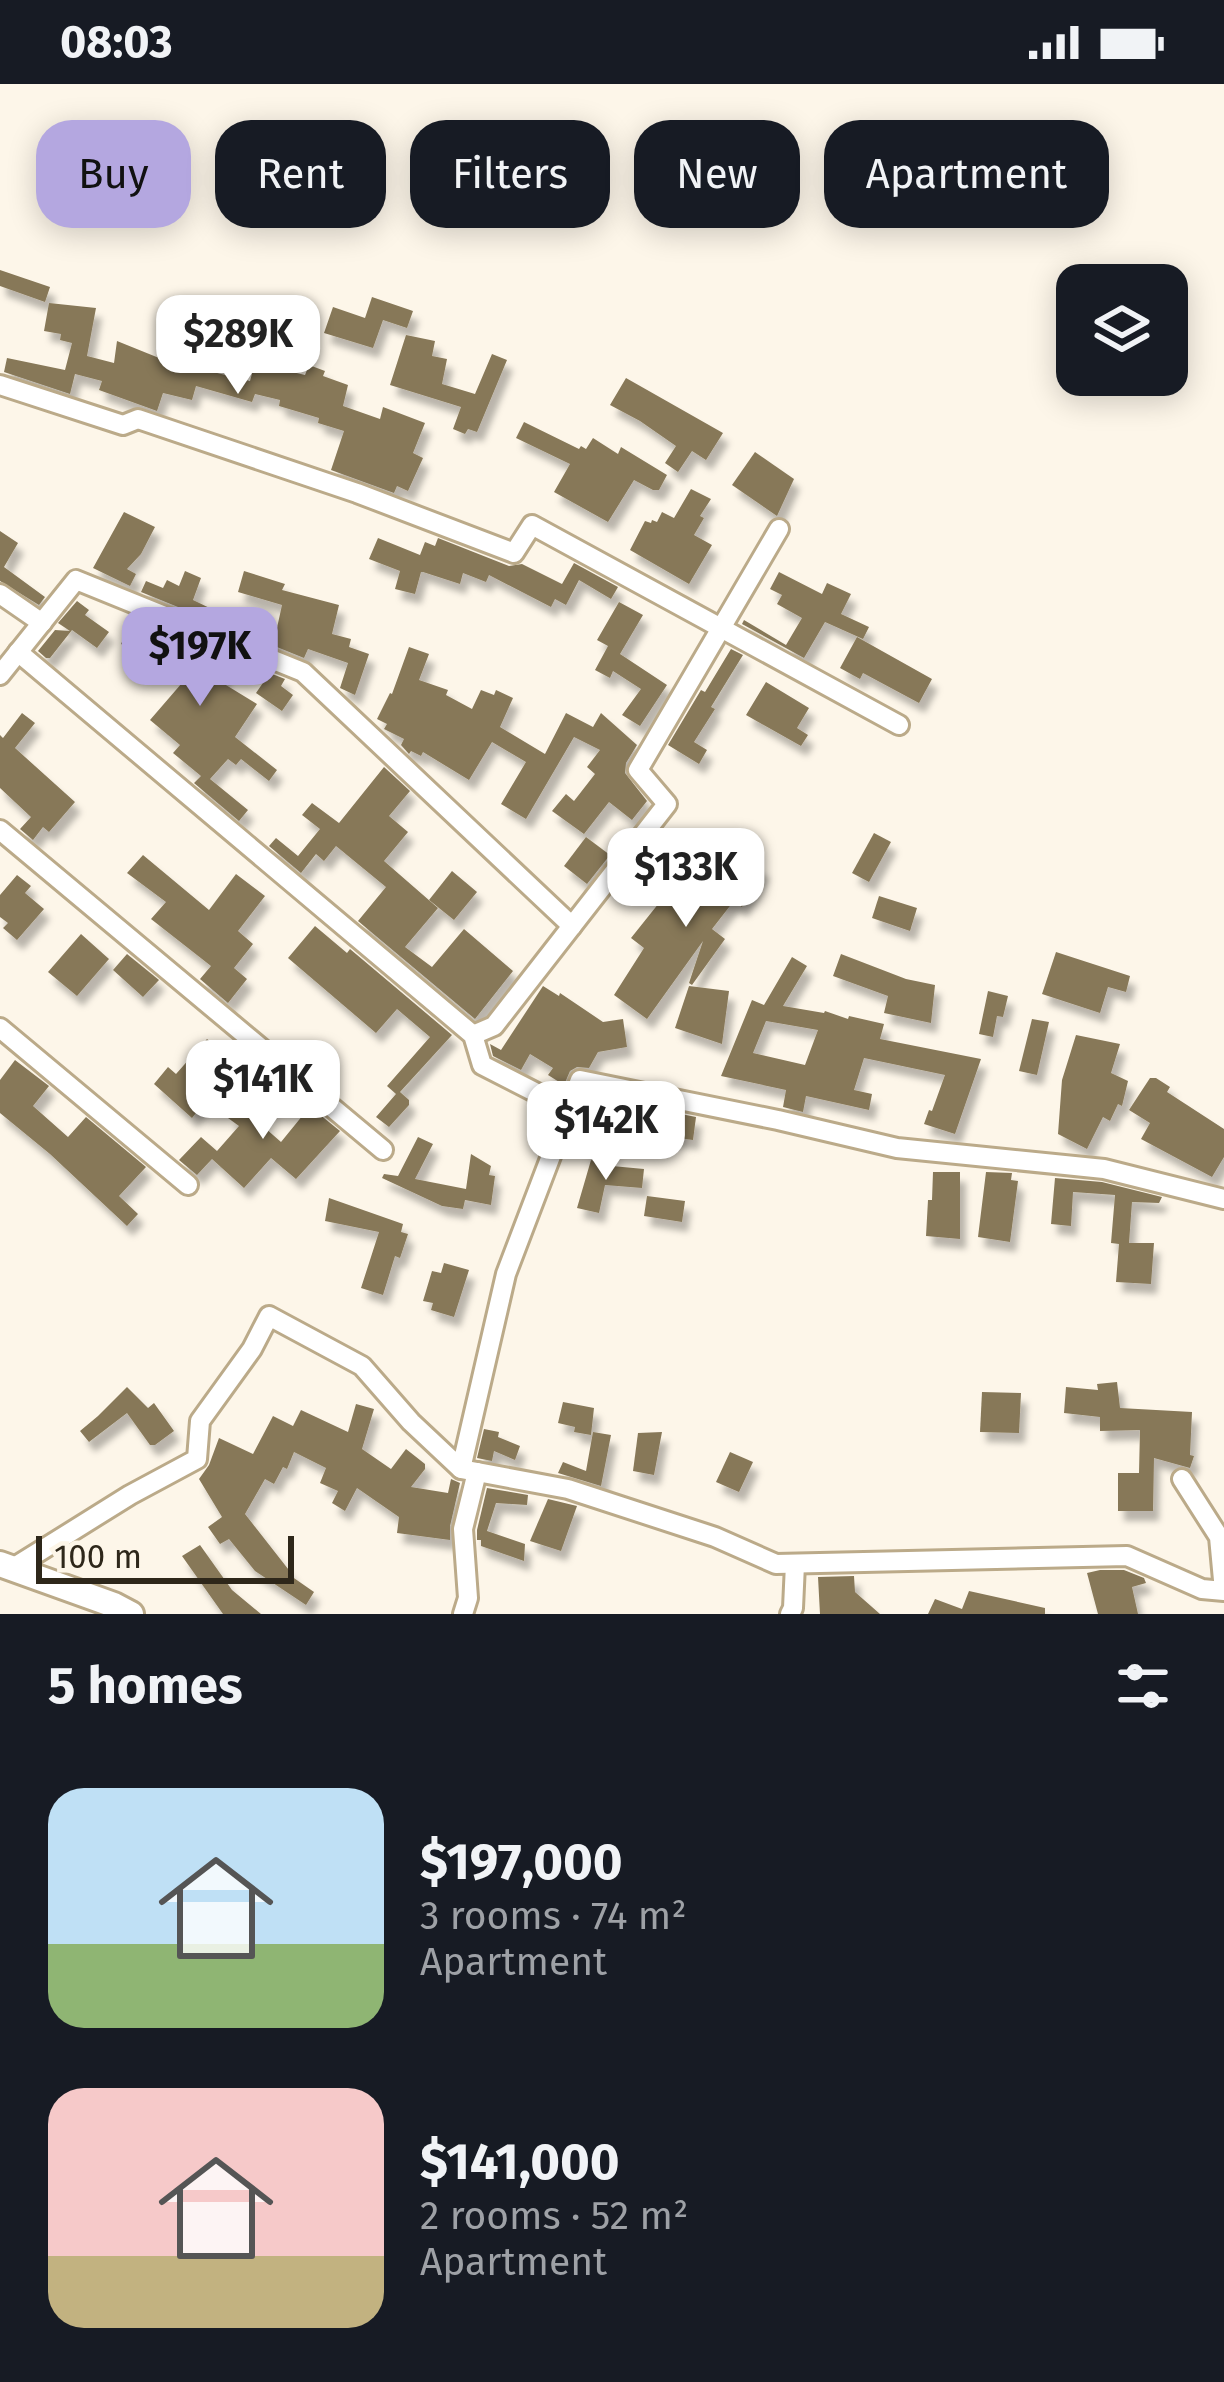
<!DOCTYPE html>
<meta charset="utf-8">
<style>
body{margin:0;font-family:"Fira Sans",sans-serif;background:#20242c;color:#f1f3f6;height:100vh;display:flex;flex-direction:column;font-size:45px;white-space:nowrap}
*{box-sizing:border-box;margin:0}
p{font-size:39px;color:#9ea1a6}
.icon{flex:none;width:66px;height:66px;fill:none;stroke:currentColor;stroke-width:2;stroke-linecap:round;stroke-linejoin:round}
.map{position:relative;height:1530px;overflow:hidden}
.sheet{display:flex;flex-direction:column;background:#171b24;flex:1}
.sheet>*{flex:none}
.top-card{position:absolute;left:36px;top:36px;width:1152px;height:108px;display:flex;gap:24px}
.controls{position:absolute;left:1056px;top:180px;display:grid;gap:24px}
.controls a{display:grid;place-items:center;width:132px;height:132px;border-radius:24px;background:#171b24;box-shadow:0 6px 30px #0003;font-size:60px}
.scale{position:absolute;left:36px;bottom:30px;width:258px;box-sizing:border-box;padding-left:12px;border:6px solid #2e271a;border-top:0;font-size:33px;line-height:42px;white-space:nowrap;color:#2e271a;-webkit-text-stroke:9px #fdf6e9;paint-order:stroke}
.price{position:absolute;translate:-50% -102px;padding:0 27px;border-radius:24px;background:#fff;color:#222;font-size:39px;line-height:78px;filter:drop-shadow(0 3px 6px #0008)}
.price::after{content:'';position:absolute;left:50%;top:72px;width:36px;height:27px;margin-left:-18px;background:inherit;clip-path:polygon(0 0,100% 0,50% 100%)}
.price.selected{background:#b4a7e0;color:#111}
ul{padding:0;list-style:none}
li{display:flex;align-items:center;gap:36px;height:300px;padding:0 48px}
li span{display:grid;place-items:center;flex:none;width:336px;height:240px;border-radius:36px;color:#555}
li>.icon{margin-inline-start:auto}
span .icon{width:144px;height:144px;fill:#fffc;stroke-width:1}
li b{font-size:51px}
h2{display:flex;justify-content:space-between;align-items:center;height:144px;padding:0 48px;font-size:51px}
.pill{padding:0 42px;border-radius:36px;background:#171b24;box-shadow:0 6px 30px #0003;font-size:42px;line-height:108px}
.pill.selected{background:#b4a7e0;color:#111}
.status{display:flex;justify-content:space-between;align-items:center;height:84px;padding:0 60px;background:#171b24;direction:ltr}
.status svg{height:33px;fill:currentColor}
.map>svg:first-child{display:block}
</style>
<div class="status"><b>08:03</b><svg viewBox="0 0 49 12"><path d="M0 12V9h3v3zM5 12V6h3v6zM10 12V3h3v9zM15 12V0h3v12zM26 1h20v11H26zM47 4h2v5h-2z"/></svg></div>
<div class="map">
<svg width="1224" height="1530" viewBox="0 0 1224 1530">
<defs>
<filter id="shadow"><feDropShadow dx="6" dy="10" stdDeviation="3" flood-color="#0004"/></filter>
</defs>
<rect width="100%" height="100%" fill="#fdf6e9"/>
<g fill="#877858" fill-rule="evenodd" filter="url(#shadow)">
<path d="M 0,186 L 50,203 L 45,218 L 0,202 Z"/>
<path d="M 372,213 L 413,227 L 407,244 L 383,236 L 373,264 L 324,249 L 333,223 L 365,234 Z"/>
<path d="M 49,219 L 96,224 L 87,272 L 114,279 L 117,257 L 164,276 L 250,297 L 256,275 L 277,280 L 276,284 L 305,291 L 309,281 L 325,287 L 323,292 L 348,301 L 343,322 L 380,335 L 383,323 L 425,339 L 413,369 L 423,374 L 408,407 L 397,402 L 394,409 L 331,386 L 344,347 L 318,339 L 319,334 L 279,322 L 280,316 L 255,310 L 252,318 L 196,302 L 192,316 L 163,309 L 157,327 L 99,306 L 102,297 L 75,290 L 70,310 L 4,288 L 7,274 L 65,286 L 72,259 L 60,256 L 61,250 L 44,247 Z"/>
<path d="M 406,251 L 435,257 L 432,272 L 447,275 L 442,300 L 475,310 L 492,270 L 507,276 L 477,348 L 468,345 L 465,350 L 453,345 L 461,323 L 390,301 Z"/>
<path d="M 626,294 L 723,349 L 706,376 L 692,367 L 678,388 L 665,379 L 676,362 L 640,337 L 610,321 Z"/>
<path d="M 524,338 L 579,365 L 581,362 L 586,365 L 593,354 L 618,370 L 621,363 L 667,391 L 659,406 L 653,406 L 634,396 L 608,438 L 554,408 L 570,380 L 516,354 Z"/>
<path d="M 755,368 L 794,395 L 777,432 L 732,401 Z"/>
<path d="M 691,405 L 711,415 L 700,432 L 704,434 L 694,451 L 712,461 L 689,500 L 630,466 L 645,437 L 651,439 L 652,436 L 657,438 L 662,428 L 674,434 Z"/>
<path d="M 124,428 L 155,443 L 141,470 L 127,485 L 136,490 L 130,502 L 93,484 Z"/>
<path d="M 0,447 L 18,459 L 4,483 L 45,513 L 39,521 L 0,497 Z"/>
<path d="M 378,454 L 420,471 L 425,458 L 435,462 L 438,454 L 509,482 L 522,480 L 562,500 L 574,479 L 618,503 L 611,515 L 579,496 L 566,521 L 555,515 L 551,523 L 489,491 L 486,498 L 463,489 L 460,500 L 423,488 L 421,488 L 415,510 L 395,505 L 400,487 L 369,475 Z"/>
<path d="M 185,487 L 201,494 L 193,516 L 222,530 L 230,533 L 231,530 L 275,553 L 282,521 L 238,508 L 244,487 L 285,500 L 282,506 L 339,521 L 332,550 L 351,555 L 349,563 L 369,570 L 355,611 L 340,604 L 348,579 L 308,565 L 304,574 L 141,508 L 146,497 L 163,504 L 167,496 L 179,502 Z"/>
<path d="M 779,488 L 822,510 L 827,499 L 851,510 L 841,530 L 869,543 L 863,555 L 825,538 L 804,574 L 742,540 L 744,536 L 786,561 L 802,534 L 777,520 L 782,511 L 770,505 Z"/>
<path d="M 77,517 L 89,526 L 85,531 L 109,548 L 97,564 L 72,546 L 50,574 L 46,574 L 38,567 L 55,546 L 70,547 L 58,539 Z"/>
<path d="M 619,518 L 643,531 L 620,570 L 667,601 L 640,642 L 622,631 L 641,605 L 613,587 L 610,594 L 595,586 L 608,562 L 597,556 Z"/>
<path d="M 133,533 L 233,574 L 221,598 L 257,620 L 235,653 L 277,686 L 269,697 L 241,675 L 236,681 L 228,675 L 210,695 L 248,726 L 239,737 L 194,699 L 201,692 L 173,669 L 180,661 L 150,636 L 188,592 L 121,560 Z"/>
<path d="M 857,553 L 932,595 L 919,619 L 863,589 L 860,595 L 840,584 Z"/>
<path d="M 409,563 L 429,570 L 419,596 L 448,606 L 446,611 L 472,625 L 481,606 L 494,611 L 496,606 L 513,614 L 500,643 L 545,670 L 566,629 L 593,643 L 601,629 L 637,661 L 626,679 L 625,689 L 647,717 L 632,736 L 609,718 L 584,750 L 552,727 L 566,710 L 574,717 L 595,690 L 587,683 L 600,666 L 574,653 L 526,735 L 501,720 L 526,678 L 492,658 L 469,696 L 423,668 L 421,672 L 411,667 L 409,670 L 401,661 L 404,655 L 384,645 L 387,640 L 377,635 L 390,609 L 392,610 Z"/>
<path d="M 731,565 L 743,571 L 711,623 L 715,625 L 694,658 L 707,666 L 699,680 L 668,661 L 701,606 L 705,608 Z"/>
<path d="M 234,575 L 285,595 L 281,602 L 293,611 L 282,627 L 256,609 L 269,590 Z"/>
<path d="M 766,598 L 809,624 L 797,644 L 808,651 L 801,662 L 746,631 Z"/>
<path d="M 22,629 L 35,639 L 15,664 L 75,718 L 49,748 L 43,743 L 33,756 L 20,745 L 31,733 L 0,704 L 0,651 L 3,654 Z"/>
<path d="M 384,683 L 410,707 L 389,732 L 408,748 L 384,777 L 438,824 L 405,863 L 432,883 L 464,845 L 513,887 L 475,935 L 358,837 L 386,803 L 336,762 L 324,777 L 316,770 L 301,789 L 269,762 L 276,754 L 298,772 L 320,745 L 302,731 L 312,719 L 339,739 Z"/>
<path d="M 874,749 L 891,758 L 869,798 L 852,789 Z"/>
<path d="M 586,753 L 610,771 L 587,800 L 564,782 Z"/>
<path d="M 724,758 L 738,767 L 736,769 L 764,785 L 742,823 L 733,818 L 712,845 L 725,855 L 692,901 L 689,899 L 703,857 L 647,935 L 614,911 L 644,864 L 631,854 L 671,804 L 687,815 L 695,805 L 697,806 Z"/>
<path d="M 143,771 L 209,826 L 236,790 L 265,812 L 238,847 L 253,860 L 234,884 L 247,895 L 228,919 L 200,895 L 211,882 L 151,835 L 166,818 L 127,789 Z"/>
<path d="M 452,787 L 477,808 L 454,836 L 429,816 Z"/>
<path d="M 17,791 L 31,802 L 25,809 L 44,825 L 17,856 L 3,844 L 8,839 L 0,833 L 0,811 Z"/>
<path d="M 879,812 L 917,824 L 910,847 L 872,834 Z"/>
<path d="M 315,842 L 347,869 L 350,865 L 452,951 L 400,1008 L 409,1016 L 409,1021 L 389,1043 L 376,1033 L 396,1010 L 387,1002 L 430,953 L 397,925 L 376,949 L 288,874 Z"/>
<path d="M 81,850 L 109,875 L 77,912 L 48,888 Z"/>
<path d="M 1056,868 L 1130,892 L 1126,908 L 1108,903 L 1100,929 L 1042,910 Z"/>
<path d="M 127,870 L 159,896 L 143,913 L 113,886 Z"/>
<path d="M 841,870 L 906,895 L 935,901 L 931,939 L 884,929 L 888,912 L 833,892 Z"/>
<path d="M 792,873 L 807,882 L 783,922 L 824,929 L 825,927 L 848,935 L 849,932 L 884,940 L 880,955 L 981,975 L 955,1050 L 924,1040 L 929,1026 L 932,1027 L 945,991 L 864,974 L 854,1006 L 872,1010 L 869,1026 L 806,1012 L 803,1028 L 783,1023 L 786,1006 L 721,992 L 752,916 L 764,921 ZM 766,937 L 818,946 L 805,981 L 753,969 Z"/>
<path d="M 543,902 L 559,912 L 560,909 L 603,938 L 623,935 L 627,963 L 598,968 L 589,984 L 577,983 L 570,987 L 564,1001 L 548,991 L 553,984 L 530,970 L 521,986 L 493,972 L 490,960 L 501,966 Z"/>
<path d="M 689,902 L 729,907 L 722,960 L 675,944 Z"/>
<path d="M 988,907 L 1008,912 L 1003,933 L 997,932 L 993,953 L 979,950 Z"/>
<path d="M 1032,935 L 1049,938 L 1037,991 L 1019,987 Z"/>
<path d="M 1076,951 L 1120,960 L 1111,989 L 1128,997 L 1122,1022 L 1118,1020 L 1110,1037 L 1103,1033 L 1087,1065 L 1058,1050 L 1062,996 Z"/>
<path d="M 207,955 L 236,979 L 192,1034 L 154,1000 L 168,983 L 176,990 Z"/>
<path d="M 15,976 L 49,1002 L 33,1022 L 68,1053 L 86,1033 L 146,1083 L 119,1112 L 138,1130 L 127,1142 L 50,1070 L 0,1029 L 0,996 Z"/>
<path d="M 266,986 L 276,997 L 249,1030 L 281,1058 L 303,1031 L 300,1029 L 308,1021 L 340,1047 L 296,1095 L 271,1074 L 244,1104 L 212,1075 L 197,1091 L 179,1076 L 201,1053 L 217,1067 L 239,1042 L 228,1034 Z"/>
<path d="M 1150,994 L 1156,994 L 1170,1003 L 1167,1008 L 1224,1045 L 1224,1073 L 1212,1093 L 1141,1055 L 1150,1039 L 1129,1026 Z"/>
<path d="M 661,1026 L 696,1033 L 693,1056 L 656,1051 Z"/>
<path d="M 418,1053 L 433,1060 L 415,1095 L 466,1105 L 471,1070 L 491,1082 L 489,1091 L 495,1092 L 491,1121 L 465,1116 L 463,1125 L 442,1122 L 382,1094 L 384,1090 L 398,1092 Z"/>
<path d="M 591,1076 L 612,1082 L 644,1085 L 642,1104 L 605,1101 L 599,1129 L 577,1124 Z"/>
<path d="M 933,1088 L 960,1088 L 960,1155 L 926,1152 L 928,1116 L 932,1116 Z"/>
<path d="M 986,1088 L 1012,1089 L 1011,1096 L 1018,1097 L 1010,1158 L 978,1153 Z"/>
<path d="M 1055,1094 L 1102,1098 L 1162,1113 L 1159,1119 L 1132,1118 L 1129,1159 L 1154,1159 L 1151,1200 L 1116,1198 L 1119,1160 L 1111,1159 L 1115,1111 L 1073,1108 L 1071,1142 L 1051,1140 Z"/>
<path d="M 647,1112 L 685,1117 L 682,1138 L 644,1132 Z"/>
<path d="M 329,1114 L 403,1140 L 401,1148 L 408,1150 L 400,1174 L 395,1172 L 383,1211 L 361,1204 L 379,1148 L 325,1137 Z"/>
<path d="M 444,1179 L 469,1186 L 454,1233 L 431,1226 L 433,1219 L 423,1217 L 432,1187 L 441,1189 Z"/>
<path d="M 1117,1298 L 1120,1324 L 1192,1328 L 1190,1371 L 1194,1372 L 1190,1384 L 1154,1374 L 1153,1427 L 1118,1427 L 1118,1389 L 1139,1389 L 1140,1346 L 1100,1347 L 1100,1333 L 1064,1329 L 1066,1303 L 1098,1306 L 1097,1300 Z"/>
<path d="M 127,1303 L 148,1324 L 154,1319 L 174,1347 L 155,1361 L 150,1361 L 127,1329 L 89,1358 L 80,1347 L 98,1332 Z"/>
<path d="M 982,1308 L 1021,1309 L 1019,1349 L 980,1348 Z"/>
<path d="M 563,1318 L 594,1324 L 591,1351 L 574,1348 L 575,1343 L 558,1339 Z"/>
<path d="M 356,1320 L 374,1325 L 362,1365 L 391,1385 L 406,1365 L 425,1380 L 425,1385 L 411,1403 L 448,1409 L 451,1395 L 460,1399 L 450,1442 L 450,1456 L 397,1449 L 399,1433 L 357,1404 L 345,1427 L 332,1419 L 338,1407 L 320,1399 L 326,1384 L 294,1368 L 287,1385 L 283,1383 L 274,1400 L 265,1395 L 245,1430 L 292,1490 L 291,1492 L 314,1508 L 306,1521 L 255,1487 L 229,1455 L 220,1460 L 208,1443 L 222,1433 L 199,1395 L 209,1381 L 219,1354 L 253,1370 L 273,1332 L 293,1342 L 301,1326 L 348,1348 Z"/>
<path d="M 484,1345 L 499,1348 L 498,1353 L 520,1362 L 515,1376 L 494,1367 L 492,1377 L 477,1374 Z"/>
<path d="M 593,1348 L 611,1351 L 601,1402 L 558,1389 L 563,1378 L 586,1387 Z"/>
<path d="M 662,1348 L 654,1391 L 633,1387 L 638,1349 Z"/>
<path d="M 730,1368 L 753,1378 L 739,1408 L 716,1398 Z"/>
<path d="M 487,1404 L 528,1411 L 527,1421 L 496,1419 L 487,1447 L 525,1460 L 524,1477 L 481,1462 L 481,1456 L 477,1456 L 477,1446 Z"/>
<path d="M 548,1415 L 577,1422 L 561,1467 L 530,1457 Z"/>
<path d="M 200,1461 L 232,1506 L 261,1530 L 223,1530 L 182,1472 Z"/>
<path d="M 1100,1486 L 1124,1486 L 1144,1494 L 1146,1499 L 1132,1503 L 1138,1530 L 1098,1530 L 1087,1489 Z"/>
<path d="M 854,1492 L 855,1508 L 880,1530 L 820,1530 L 818,1493 Z"/>
<path d="M 969,1507 L 1045,1524 L 1045,1530 L 928,1530 L 935,1515 L 962,1525 Z"/>
</g>
<g fill="none" stroke-linecap="round" stroke-linejoin="round">
<defs>
<g id="minor">
<path d="M 0,301 L 123,341 L 138,335 L 357,409 L 514,469 L 532,441 L 899,641"/>
<path d="M 0,510 L 42,539"/>
<path d="M 18,568 L 473,951 L 482,981 L 568,1025"/>
<path d="M 0,591 L 76,496 L 303,588 L 572,842"/>
<path d="M 0,746 L 383,1066"/>
<path d="M 0,944 L 188,1101"/>
<path d="M 473,951 L 494,942 L 667,720 L 638,686 L 779,445"/>
<path d="M 461,1385 L 568,1405 L 715,1453 L 776,1480 L 1127,1472 L 1202,1505 L 1224,1507 L 1219,1453 L 1182,1395"/>
<path d="M 13,1484 L 130,1411 L 197,1375 L 200,1337 L 252,1265 L 269,1232 L 362,1282 L 411,1338 L 461,1385 L 506,1190 L 580,996 L 778,1036 L 897,1064 L 1104,1085 L 1224,1115"/>
<path d="M 463,1530 L 468,1514 L 463,1445 L 477,1388"/>
<path d="M 790,1530 L 793,1524 L 795,1480"/>
</g>
<path id="tertiary" d="M 0,1480 L 114,1521 L 131,1530"/>
</defs>
<use href="#minor" stroke="#bbaa89" stroke-width="24"/>
<use href="#tertiary" stroke="#bbaa89" stroke-width="30"/>
<use href="#minor" stroke="#fff" stroke-width="18"/>
<use href="#tertiary" stroke="#fff" stroke-width="24"/>
</g>
</svg>
<div class="controls">
<a><svg class="icon" aria-label="layers" viewBox="0 0 24 24"><path d="M12 4l9 5-9 5-9-5zM3 14l9 5 9-5"/></svg></a>
</div>
<div class="scale">100 m</div>
<b class="price" style="left:238px;top:313px">$289K</b>
<b class="price selected" style="left:200px;top:625px">$197K</b>
<b class="price" style="left:686px;top:846px">$133K</b>
<b class="price" style="left:263px;top:1058px">$141K</b>
<b class="price" style="left:606px;top:1099px">$142K</b>
<div class="top-card">
<a class="pill selected">Buy</a>
<a class="pill">Rent</a>
<a class="pill">Filters</a>
<a class="pill">New</a>
<a class="pill">Apartment</a>
</div>
</div>
<section class="sheet">
<h2>5 homes<svg class="icon" aria-label="filters" viewBox="0 0 24 24"><path d="M4 7h16M4 17h16"/><circle cx="9" cy="7" r="2"/><circle cx="15" cy="17" r="2"/></svg></h2>
<ul>
<li><span style="background:linear-gradient(#bfe0f5 65%,#8fb573 0)"><svg class="icon" aria-label="home" viewBox="0 0 24 24"><path d="M3 11l9-7 9 7M6 9v11h12V9"/></svg></span><div><b>$197,000</b><p>3 rooms · 74 m²</p><p>Apartment</p></div></li>
<li><span style="background:linear-gradient(#f6c9c9 70%,#c2b280 0)"><svg class="icon" aria-label="home" viewBox="0 0 24 24"><path d="M3 11l9-7 9 7M6 9v11h12V9"/></svg></span><div><b>$141,000</b><p>2 rooms · 52 m²</p><p>Apartment</p></div></li>
</ul>
</section>
